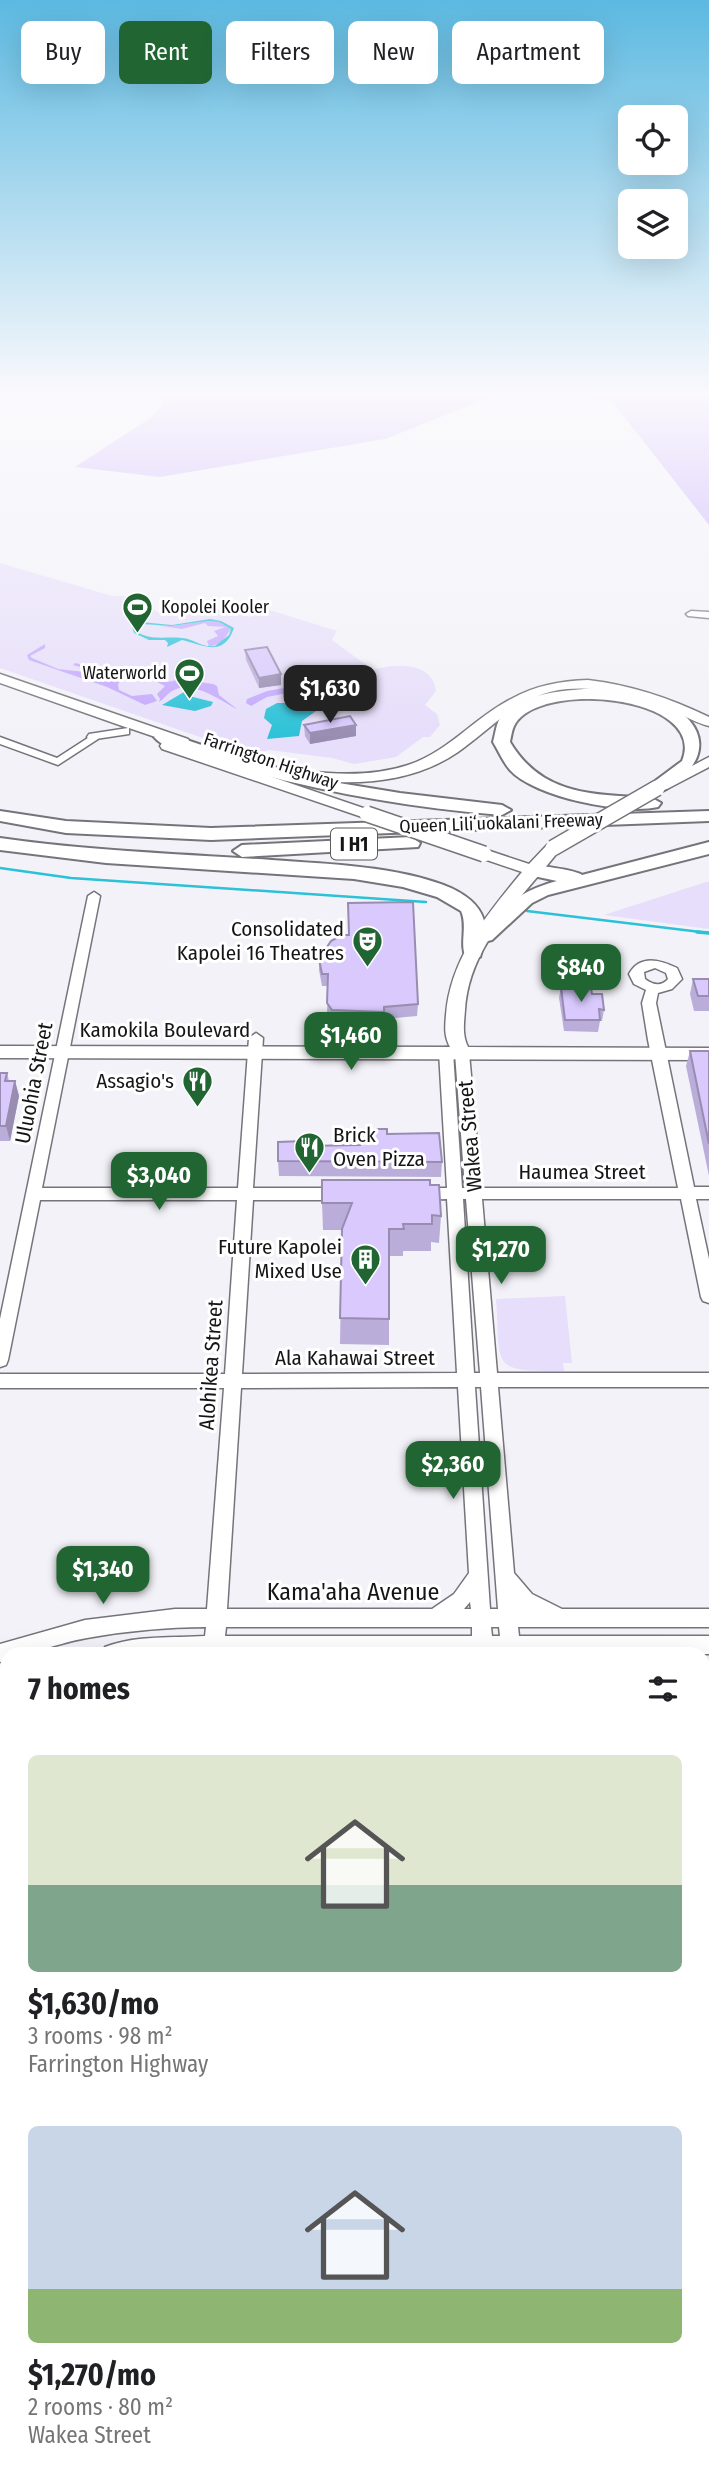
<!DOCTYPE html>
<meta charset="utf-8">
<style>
body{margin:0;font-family:"Fira Sans Condensed",sans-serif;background:#f6f6f6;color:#202124;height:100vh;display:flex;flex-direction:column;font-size:26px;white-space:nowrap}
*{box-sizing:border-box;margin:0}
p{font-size:23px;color:#757577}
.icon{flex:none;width:38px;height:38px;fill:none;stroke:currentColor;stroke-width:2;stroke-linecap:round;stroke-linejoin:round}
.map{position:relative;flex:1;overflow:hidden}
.panel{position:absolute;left:0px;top:1647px;width:710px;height:842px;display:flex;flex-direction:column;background:#fff;border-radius:21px 21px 0 0;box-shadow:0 7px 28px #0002}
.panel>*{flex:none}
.hud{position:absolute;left:21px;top:21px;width:668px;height:63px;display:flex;gap:14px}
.fabs{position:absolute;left:618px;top:105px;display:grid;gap:14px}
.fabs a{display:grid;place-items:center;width:70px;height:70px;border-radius:10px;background:#fff;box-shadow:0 7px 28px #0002;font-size:35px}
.price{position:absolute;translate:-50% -60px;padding:0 16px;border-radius:14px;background:#216632;color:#fff;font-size:23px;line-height:46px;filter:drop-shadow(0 2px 4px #0008)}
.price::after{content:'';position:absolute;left:50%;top:42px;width:21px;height:16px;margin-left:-10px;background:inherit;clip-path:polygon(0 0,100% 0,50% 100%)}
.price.active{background:#222;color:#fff}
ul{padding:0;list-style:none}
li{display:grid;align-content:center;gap:14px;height:371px;padding:0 28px}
li span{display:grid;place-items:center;height:217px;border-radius:10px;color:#555}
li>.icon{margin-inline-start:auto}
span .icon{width:126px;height:126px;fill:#fffc;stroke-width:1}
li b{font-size:30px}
h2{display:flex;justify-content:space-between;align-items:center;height:84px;padding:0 28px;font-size:30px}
.pill{padding:0 24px;border-radius:10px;background:#fff;box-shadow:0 7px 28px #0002;font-size:24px;line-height:63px}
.pill.active{background:#216632;color:#fff}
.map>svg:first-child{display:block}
</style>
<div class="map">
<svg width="709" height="2488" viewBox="0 0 709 2488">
<rect width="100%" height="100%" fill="#f3f2f8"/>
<g fill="#e6defa">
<path d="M 0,563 L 112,596 L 123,596 L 160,613 L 203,606 L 251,617 L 263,608 L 337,631 L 332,640 L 373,670 C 393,663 433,661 436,691 L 425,705 L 437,714 L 440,725 L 430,737 L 423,737 L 396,757 L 354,764 L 332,758 L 269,750 L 252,755 L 0,668 Z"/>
<path d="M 706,882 L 709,882 L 709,929 L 604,915 Z"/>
<path d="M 565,1296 L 572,1363 L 563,1363 L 564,1371 C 489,1371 501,1369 496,1299 Z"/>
<path d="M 7,1707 L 7,2155 L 0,2145 L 0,1709 Z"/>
<path d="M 0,2360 L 7,2370 L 7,2482 L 87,2482 L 91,2488 L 0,2488 Z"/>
</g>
<g fill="#c4a8fd">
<path d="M 162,393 L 501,393 L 385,439 L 160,477 L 75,467 L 152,417 L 163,403 Z"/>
<path d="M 527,393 L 709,393 L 709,525 L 612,401 Z"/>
<path d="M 209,621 L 219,622 L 231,629 L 221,643 L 209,647 L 207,641 L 218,636 L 214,631 L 225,627 L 208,626 L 205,623 L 182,629 L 156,625 L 171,626 Z"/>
<path d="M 45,644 L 45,648 L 30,656 L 32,658 L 58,669 L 85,672 L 80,667 L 73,665 L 75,663 L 140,676 L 122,679 L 118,684 L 119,690 L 132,696 L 152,694 L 157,701 L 145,705 L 107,687 L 29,660 L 27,655 Z"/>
<path d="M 180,679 L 213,684 L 217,686 L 219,695 L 237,709 C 220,700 192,679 172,691 C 167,694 164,699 159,702 L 160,699 L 157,694 L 165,686 L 157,682 L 168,682 Z"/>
<path d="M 284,688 L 323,697 L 329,704 L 328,713 L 320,705 L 322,702 L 312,697 L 282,694 L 267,697 L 251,706 L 246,703 L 247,699 L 267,691 Z"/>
</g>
<g fill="#2bc1d7" fill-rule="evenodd">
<path d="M 210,619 L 221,621 L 234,628 C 224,658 203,645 182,640 L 167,647 L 168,643 L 165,640 L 149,640 L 134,633 L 132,627 L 141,622 L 172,625 ZM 209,621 L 219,622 L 231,629 L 229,635 L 215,646 C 201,648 195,639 182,638 C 165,636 153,641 137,632 L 136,628 L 142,624 L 171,626 Z"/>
<path d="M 190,691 L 193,697 L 213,702 L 211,706 L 195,711 L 162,705 L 184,692 Z"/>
<path d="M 277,703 L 300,703 L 316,707 L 316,711 L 302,721 L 299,736 L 267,739 L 272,725 L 264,718 L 266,709 Z"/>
</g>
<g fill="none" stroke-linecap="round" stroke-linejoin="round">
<g stroke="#2bc1d7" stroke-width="2.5">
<path d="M 0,868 L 71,878 L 426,902"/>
<path d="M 527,911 L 709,933"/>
</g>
<path stroke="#2bc1d7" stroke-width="3.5" d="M 697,932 L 709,933"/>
<defs>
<g id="minor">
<path d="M 691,611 L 709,612 L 709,618 L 688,616 L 686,614 Z"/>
<path d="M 94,734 L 99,737 L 98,739 L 58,765 L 0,744 L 0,737 L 57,758 Z"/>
<path d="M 94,892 L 100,896 L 42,1188 L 238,1188 L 249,1038 L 256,1033 L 263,1038 L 253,1188 L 344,1188 L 352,1194 L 344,1200 L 253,1200 L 242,1374 L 457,1373 L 447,1199 L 419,1200 L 411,1194 L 419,1188 L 447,1188 L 439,1052 L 441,1049 L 446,1047 L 453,1052 L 462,1188 L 465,1188 L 455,1053 L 462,1048 L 469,1053 L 481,1188 L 678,1188 L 648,1040 L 642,1003 L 646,990 L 634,984 L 629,974 C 640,954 660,960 677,968 L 682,979 L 672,989 L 658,993 L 656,1003 L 694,1187 L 709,1187 L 709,1199 L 696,1199 L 709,1259 L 709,1303 L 703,1301 L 701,1297 L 681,1199 L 482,1199 L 497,1373 L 709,1373 L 709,1387 L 498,1387 L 514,1573 L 532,1594 L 562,1609 L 709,1609 L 709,1627 L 518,1627 L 519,1636 L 709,1636 L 709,1654 L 102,1654 L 105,1647 C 136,1635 173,1638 205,1636 L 206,1627 C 167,1627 126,1631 87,1638 C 58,1643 37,1654 7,1654 L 7,1660 L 0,1662 L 0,1644 L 85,1620 L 175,1609 L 207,1609 L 224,1388 L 0,1388 L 0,1374 L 225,1374 L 237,1200 L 40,1200 L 8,1360 L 6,1365 L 0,1367 L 0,1319 L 88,896 ZM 655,968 L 666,973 L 668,979 C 661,987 653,985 645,979 L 644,972 ZM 463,1199 L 466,1199 L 480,1373 L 474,1373 ZM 458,1387 L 469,1573 L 454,1594 L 432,1609 L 227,1609 L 241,1388 ZM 475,1387 L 481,1387 L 498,1609 L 490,1609 ZM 470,1602 L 471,1609 L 464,1609 ZM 226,1627 L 472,1627 L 472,1636 L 225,1636 ZM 491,1627 L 499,1627 L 500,1636 L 492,1636 Z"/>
<path d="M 7,1671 L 7,1690 L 0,1693 L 0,1673 Z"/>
<rect x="704" y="1906" width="5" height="22"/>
<path d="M 373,2482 L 402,2482 L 399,2488 L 370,2488 Z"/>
</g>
<g id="major">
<path d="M 0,674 L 188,739 L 190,742 L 188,745 L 181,746 L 372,811 L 375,814 L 367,819 L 362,817 L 162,749 L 160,746 L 162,743 L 170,742 L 129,728 L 129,734 L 89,740 L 87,737 L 89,734 L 128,728 L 0,683 Z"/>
<path d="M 588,680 C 631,685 670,698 709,717 L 709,726 C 696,723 683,715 670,709 C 637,695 603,686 567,689 C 523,692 492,728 458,752 C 407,787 343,786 284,777 L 276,772 C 284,764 296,770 307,771 C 340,775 375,776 408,765 C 448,752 474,718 511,699 C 536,685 561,681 588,680 Z"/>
<path d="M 709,757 L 709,767 L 667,789 L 657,789 L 654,786 Z"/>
<path d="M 553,843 L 561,848 C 523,898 469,943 465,1010 C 464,1023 462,1035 468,1047 L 709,1048 L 709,1060 L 0,1058 L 0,1046 L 450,1047 C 444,1036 445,1027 446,1015 C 450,959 487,914 522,872 L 478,857 L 476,854 L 484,849 L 529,864 L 547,845 Z"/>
<path d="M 0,2174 L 7,2177 L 7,2217 L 0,2214 Z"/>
<path d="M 7,2253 L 7,2318 L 0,2315 L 0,2256 Z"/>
<path d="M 120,2482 L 158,2482 L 160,2488 L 122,2488 Z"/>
<path d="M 201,2482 L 240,2482 L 242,2488 L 203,2488 Z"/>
<path d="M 306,2482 L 349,2482 L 347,2488 L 304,2488 Z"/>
</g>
<g id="highway">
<path d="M 594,688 C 619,691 646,692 668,704 C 708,726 709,758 675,783 C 666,789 661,794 651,792 L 648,788 L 651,784 L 682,761 C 709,695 537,679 514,726 C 512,730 511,737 510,742 C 543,797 594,794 652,798 L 661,803 L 658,807 C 624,815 534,797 510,770 C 503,762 498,750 493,742 C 495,735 496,726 499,720 C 517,692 565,691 594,688 Z"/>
<path d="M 163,732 L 240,758 L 333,782 L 400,793 L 502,805 L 511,810 L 502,815 C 402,807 304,789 208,759 C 192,754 165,750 154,737 Z"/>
<path d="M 0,811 L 66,821 L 211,828 L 709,811 L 709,821 L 211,840 L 66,833 L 0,821 Z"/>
<path d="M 411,837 L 420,843 L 418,847 L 242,857 L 233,851 L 242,845 Z"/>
<path d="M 0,838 C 90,851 181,854 272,860 C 327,864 399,866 451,888 C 468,896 482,907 485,925 C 510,902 523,890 557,881 L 524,874 L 522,870 L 524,866 C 533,864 576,870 582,875 L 709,842 L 709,854 L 548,895 L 532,903 L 492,940 L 484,942 L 480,957 L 466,957 C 459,945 468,926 461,911 L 437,897 L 403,887 L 354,879 L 106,863 L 0,850 Z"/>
</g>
</defs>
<use href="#minor" stroke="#76747a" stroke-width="3"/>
<use href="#major" stroke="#76747a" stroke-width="3"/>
<use href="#highway" stroke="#76747a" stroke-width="4"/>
<use href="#minor" fill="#fff" fill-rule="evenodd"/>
<use href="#major" fill="#fff" fill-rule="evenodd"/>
<use href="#highway" fill="#fff" fill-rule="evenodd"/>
<defs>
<g id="major-bridge">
<path d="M 367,814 L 484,854"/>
<path d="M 553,848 L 657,788"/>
</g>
</defs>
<use href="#major-bridge" stroke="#76747a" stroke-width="18" stroke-linecap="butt"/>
<use href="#major-bridge" stroke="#fff" stroke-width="15"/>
</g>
<g fill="#bbadda">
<path d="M 245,650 L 281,674 L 281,685 L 259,688 L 246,660 Z"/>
<path d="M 304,725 L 356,736 L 310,744 L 305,736 Z"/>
<path d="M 319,959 L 418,1004 L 417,1016 L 384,1019 L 384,1023 L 332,1021 L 327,1014 L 328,986 L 322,986 L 319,970 Z"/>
<path d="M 693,979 L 709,979 L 709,1011 L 694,1011 L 690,994 Z"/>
<path d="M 561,987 L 592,994 L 604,1010 L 602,1021 L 600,1021 L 598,1032 L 564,1031 L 559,998 Z"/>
<path d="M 690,1051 L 709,1051 L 709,1176 L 686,1066 Z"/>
<path d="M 0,1073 L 7,1073 L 9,1081 L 15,1081 L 19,1096 L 10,1141 L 0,1141 Z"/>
<path d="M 387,1134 L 442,1162 L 441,1177 L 279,1176 L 278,1161 L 304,1146 L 359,1145 Z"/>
<path d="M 430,1185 L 441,1216 L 439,1243 L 431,1242 L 431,1251 L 403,1251 L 403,1256 L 389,1256 L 389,1345 L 340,1344 L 342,1230 L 323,1230 L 322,1203 Z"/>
</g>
<g fill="#988db1">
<path d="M 281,674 L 281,685 L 259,688 L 259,678 Z"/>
<path d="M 356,725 L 356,736 L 310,744 L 310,733 Z"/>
<path d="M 15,1081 L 19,1096 L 10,1141 L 6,1126 Z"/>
</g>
<g fill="#d9c9fd" stroke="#988db1" stroke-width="2">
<path d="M 267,647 L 281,674 L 259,678 L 245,650 Z"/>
<path d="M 350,716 L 356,725 L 310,733 L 304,725 Z"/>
<path d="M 413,902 L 418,1004 L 384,1007 L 384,1012 L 332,1010 L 327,1003 L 328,974 L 322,974 L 319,959 L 331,941 L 342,935 L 349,935 L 348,903 Z"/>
<path d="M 693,979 L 709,979 L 709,996 L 698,996 Z"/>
<path d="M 561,987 L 591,987 L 592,994 L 602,994 L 604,1010 L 599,1009 L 600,1020 L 565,1020 Z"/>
<path d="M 690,1051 L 709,1051 L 709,1144 Z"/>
<path d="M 0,1073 L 7,1073 L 5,1081 L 15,1081 L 6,1126 L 0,1126 Z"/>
<path d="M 363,1129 L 387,1129 L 387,1134 L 439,1133 L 442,1162 L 278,1161 L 278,1142 L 304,1141 L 304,1146 L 360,1145 L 359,1136 L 364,1134 Z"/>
<path d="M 322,1180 L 430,1180 L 430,1185 L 439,1185 L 441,1216 L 432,1215 L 432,1224 L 403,1224 L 404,1229 L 389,1229 L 389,1319 L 340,1318 L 342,1229 L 352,1203 L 322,1203 Z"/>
</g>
<linearGradient id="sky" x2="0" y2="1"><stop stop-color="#5cb9e1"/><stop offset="0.53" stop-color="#faf9fc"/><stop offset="1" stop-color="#faf9fc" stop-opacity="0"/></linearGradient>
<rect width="709" height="741" fill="url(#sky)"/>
<defs>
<symbol id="stadium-pin" viewBox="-11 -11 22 30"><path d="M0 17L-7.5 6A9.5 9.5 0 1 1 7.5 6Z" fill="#216632" stroke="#fff"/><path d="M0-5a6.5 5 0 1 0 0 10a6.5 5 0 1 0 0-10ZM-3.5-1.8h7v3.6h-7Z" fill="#fff"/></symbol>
<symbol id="theatre-pin" viewBox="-11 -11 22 30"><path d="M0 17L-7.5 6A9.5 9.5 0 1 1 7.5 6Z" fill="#216632" stroke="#fff"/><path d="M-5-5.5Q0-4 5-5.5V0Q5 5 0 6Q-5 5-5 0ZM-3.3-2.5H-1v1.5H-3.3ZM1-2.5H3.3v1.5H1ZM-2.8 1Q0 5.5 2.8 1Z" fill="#fff"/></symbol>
<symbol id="restaurant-pin" viewBox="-11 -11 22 30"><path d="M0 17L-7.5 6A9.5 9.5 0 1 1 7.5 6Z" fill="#216632" stroke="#fff"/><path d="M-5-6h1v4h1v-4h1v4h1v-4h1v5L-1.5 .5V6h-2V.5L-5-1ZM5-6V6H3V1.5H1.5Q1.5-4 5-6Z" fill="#fff"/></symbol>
<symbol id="building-pin" viewBox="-11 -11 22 30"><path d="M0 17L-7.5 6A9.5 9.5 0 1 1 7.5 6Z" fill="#216632" stroke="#fff"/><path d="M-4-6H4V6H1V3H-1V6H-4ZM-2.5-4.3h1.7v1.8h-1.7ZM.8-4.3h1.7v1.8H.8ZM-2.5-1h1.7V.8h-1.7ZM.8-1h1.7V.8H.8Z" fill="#fff"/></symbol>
</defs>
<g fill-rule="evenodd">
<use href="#stadium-pin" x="120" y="590" width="35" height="47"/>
<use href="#stadium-pin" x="172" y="656" width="35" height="47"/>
<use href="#theatre-pin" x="350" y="924" width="35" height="47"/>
<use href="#restaurant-pin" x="180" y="1064" width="35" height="47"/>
<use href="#restaurant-pin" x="292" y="1130" width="35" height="47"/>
<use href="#building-pin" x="348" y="1242" width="35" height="47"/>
</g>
<g text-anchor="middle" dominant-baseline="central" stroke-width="6" stroke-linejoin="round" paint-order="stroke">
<g font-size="18" fill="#151416" stroke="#fff" text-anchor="start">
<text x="161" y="607">Kopolei Kooler</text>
<text x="167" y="673" text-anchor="end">Waterworld</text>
</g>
<g font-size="18" fill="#151416" stroke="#fff">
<text transform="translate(271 761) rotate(19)">Farrington Highway</text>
<text transform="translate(501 823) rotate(-2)">Queen Liliʻuokalani Freeway</text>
</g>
<rect fill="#fff" stroke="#5b5a5c" stroke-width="2" x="331" y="828.5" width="46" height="31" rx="5"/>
<g font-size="19" font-weight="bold" fill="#151416">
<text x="354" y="844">I H1</text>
</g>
<g font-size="21" fill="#151416" stroke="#fff" text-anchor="end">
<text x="344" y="929">Consolidated<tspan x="344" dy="24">Kapolei 16 Theatres</tspan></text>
<text x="174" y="1081">Assagio's</text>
<text x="333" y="1135" text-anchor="start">Brick<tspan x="333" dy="24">Oven Pizza</tspan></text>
<text x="342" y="1247">Future Kapolei<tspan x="342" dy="24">Mixed Use</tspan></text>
</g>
<g font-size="21" fill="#151416" stroke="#fff">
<text x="165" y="1030">Kamokila Boulevard</text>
<text transform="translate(34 1083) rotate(-79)">Uluohia Street</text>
<text transform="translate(470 1136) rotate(-95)">Wakea Street</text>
<text x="582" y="1172">Haumea Street</text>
<text x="355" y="1358">Ala Kahawai Street</text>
<text transform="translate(211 1365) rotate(-86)">Alohikea Street</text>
</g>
<g font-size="24" fill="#151416" stroke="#fff">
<text x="353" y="1592">Kama'aha Avenue</text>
</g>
</g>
</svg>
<div class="fabs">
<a><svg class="icon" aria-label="locate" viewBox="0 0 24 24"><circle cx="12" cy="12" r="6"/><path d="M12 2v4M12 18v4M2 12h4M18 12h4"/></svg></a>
<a><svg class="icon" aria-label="layers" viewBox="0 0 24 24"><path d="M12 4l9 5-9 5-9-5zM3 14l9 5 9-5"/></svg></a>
</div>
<b class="price active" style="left:330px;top:725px">$1,630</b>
<b class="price" style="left:581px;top:1004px">$840</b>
<b class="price" style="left:351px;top:1072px">$1,460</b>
<b class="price" style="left:159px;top:1212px">$3,040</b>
<b class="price" style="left:501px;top:1286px">$1,270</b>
<b class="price" style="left:453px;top:1501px">$2,360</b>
<b class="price" style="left:103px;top:1606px">$1,340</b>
<div class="hud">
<a class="pill">Buy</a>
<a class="pill active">Rent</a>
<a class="pill">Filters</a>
<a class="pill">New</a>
<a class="pill">Apartment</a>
</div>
<section class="panel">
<h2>7 homes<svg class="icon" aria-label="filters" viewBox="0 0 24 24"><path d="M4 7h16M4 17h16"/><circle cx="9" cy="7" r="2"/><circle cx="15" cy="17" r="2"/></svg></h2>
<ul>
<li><span style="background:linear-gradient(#dfe7d0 60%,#7fa58c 0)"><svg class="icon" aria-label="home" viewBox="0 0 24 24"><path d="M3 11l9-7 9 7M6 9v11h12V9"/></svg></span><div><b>$1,630/mo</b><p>3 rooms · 98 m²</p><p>Farrington Highway</p></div></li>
<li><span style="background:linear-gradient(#c9d6e8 75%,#8fb573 0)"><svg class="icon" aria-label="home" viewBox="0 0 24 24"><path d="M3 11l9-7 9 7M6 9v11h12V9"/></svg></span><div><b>$1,270/mo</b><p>2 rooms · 80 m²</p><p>Wakea Street</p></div></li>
</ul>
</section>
</div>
